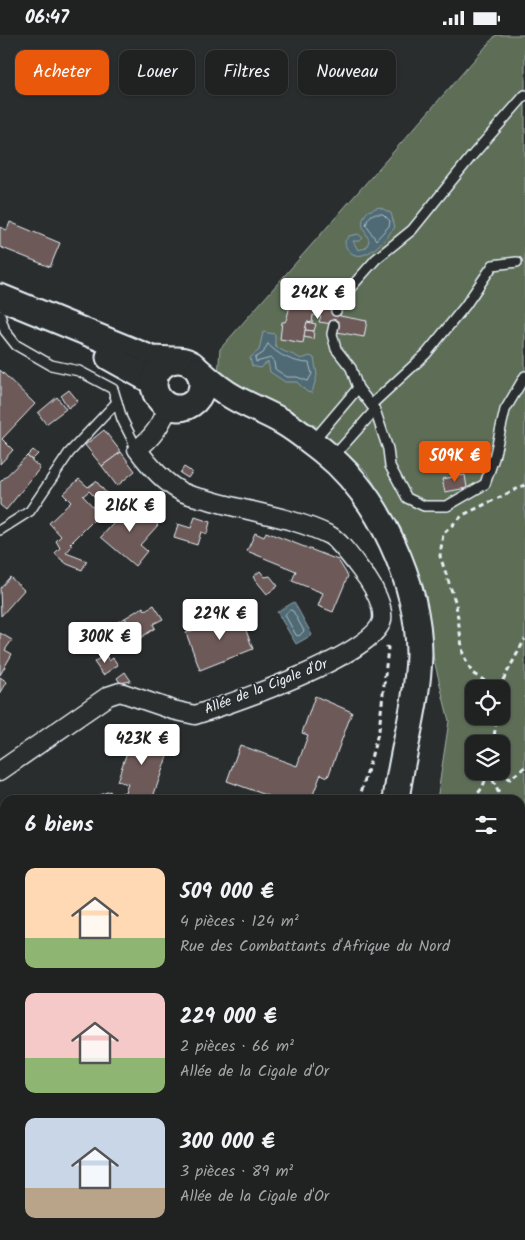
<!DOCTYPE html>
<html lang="fr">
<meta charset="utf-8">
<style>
body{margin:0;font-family:Kalam,sans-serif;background:#2d2f2f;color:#f1f3f6;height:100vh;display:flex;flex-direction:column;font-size:19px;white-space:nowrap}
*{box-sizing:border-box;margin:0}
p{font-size:16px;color:#a2a4a5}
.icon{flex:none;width:28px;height:28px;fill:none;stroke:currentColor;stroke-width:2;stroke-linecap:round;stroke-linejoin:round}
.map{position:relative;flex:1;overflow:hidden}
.details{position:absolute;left:0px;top:760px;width:525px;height:445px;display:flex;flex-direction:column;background:#202222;border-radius:15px 15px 0 0;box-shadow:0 1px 4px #0004,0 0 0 1px #3d3f40}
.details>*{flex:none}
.banner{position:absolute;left:15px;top:15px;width:495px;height:45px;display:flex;gap:10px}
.tools{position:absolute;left:465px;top:645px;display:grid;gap:10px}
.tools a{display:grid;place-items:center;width:45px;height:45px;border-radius:10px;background:#202222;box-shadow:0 1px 4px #0004,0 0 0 1px #3d3f40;font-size:25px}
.price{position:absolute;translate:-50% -42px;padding:0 11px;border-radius:5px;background:#fff;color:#222;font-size:16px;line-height:32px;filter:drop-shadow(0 1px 2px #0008)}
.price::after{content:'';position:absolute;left:50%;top:30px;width:15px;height:11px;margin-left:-8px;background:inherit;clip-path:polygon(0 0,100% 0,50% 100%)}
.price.active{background:#ea580c;color:#fff}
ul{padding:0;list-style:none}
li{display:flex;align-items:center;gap:15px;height:125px;padding:0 25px}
li span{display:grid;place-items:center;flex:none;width:140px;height:100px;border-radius:10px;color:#555}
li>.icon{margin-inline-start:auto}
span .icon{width:60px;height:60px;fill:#fffc;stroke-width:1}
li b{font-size:21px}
h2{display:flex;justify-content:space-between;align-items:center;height:60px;padding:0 25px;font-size:21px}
.pill{padding:0 18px;border-radius:10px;background:#202222;box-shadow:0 1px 4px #0004,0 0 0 1px #3d3f40;font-size:18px;line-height:45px}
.pill.active{background:#ea580c;color:#fff}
.status{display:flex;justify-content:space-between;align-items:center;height:35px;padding:0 25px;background:#202222;direction:ltr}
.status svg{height:14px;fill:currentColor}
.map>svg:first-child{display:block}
</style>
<div class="status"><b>06:47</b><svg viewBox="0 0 49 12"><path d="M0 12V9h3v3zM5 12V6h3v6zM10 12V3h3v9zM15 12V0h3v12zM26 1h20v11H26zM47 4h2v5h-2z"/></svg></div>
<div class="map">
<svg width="525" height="1205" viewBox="0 0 525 1205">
<rect width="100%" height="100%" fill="#2a2d2e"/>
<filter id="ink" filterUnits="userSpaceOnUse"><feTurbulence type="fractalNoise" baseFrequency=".02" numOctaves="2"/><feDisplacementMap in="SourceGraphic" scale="10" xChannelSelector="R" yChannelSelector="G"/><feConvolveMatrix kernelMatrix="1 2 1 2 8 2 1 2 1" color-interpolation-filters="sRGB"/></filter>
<g filter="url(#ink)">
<path fill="#5d6d56" stroke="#a2afa7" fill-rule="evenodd" d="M 496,0 L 525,0 L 525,1036 L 520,1030 L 520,765 L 437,765 L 449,686 L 402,495 L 367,437 L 316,391 L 218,341 L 220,314 ZM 474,654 L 501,654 L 501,681 L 474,681 ZM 474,709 L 501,709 L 501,736 L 474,736 Z"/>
<g fill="#4f6b74" stroke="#8ca1a9">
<path d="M 379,172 L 391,178 L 395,192 C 386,203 365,230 350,217 C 346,213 345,211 345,206 L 349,201 L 358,199 L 363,203 L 360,206 L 353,206 L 358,215 L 366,213 L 369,206 C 365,193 357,189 368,176 Z"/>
<path d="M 263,297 L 275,299 L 275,310 C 282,318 293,318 301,324 L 310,321 L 314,323 L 317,340 L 312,358 L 307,357 L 297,347 L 285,347 L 270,337 L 268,327 L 260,333 L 252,331 L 250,323 L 259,315 Z"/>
<path d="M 294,567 L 312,600 L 296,609 L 277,577 Z"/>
</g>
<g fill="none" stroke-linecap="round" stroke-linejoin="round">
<g stroke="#abbbc3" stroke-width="1">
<path d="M 373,179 L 383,179 L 390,186 L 389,191 L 376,205 L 366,190 L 368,184 Z"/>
<path d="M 268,309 C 277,320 295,328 309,328 L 312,339 L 308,346 L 297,342 L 287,342 L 275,334 L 274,327 L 271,323 L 256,327 L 255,323 L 263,318 Z"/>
<path d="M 290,575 L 293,576 L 304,596 L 299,601 L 296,600 L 285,580 Z"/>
</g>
</g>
<g fill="#6d5a58" stroke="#e8f1f8">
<path d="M 10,187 L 60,208 L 50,232 L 0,212 L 0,192 L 7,195 Z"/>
<path d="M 299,257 L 319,261 L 318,271 L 297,267 Z"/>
<path d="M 319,261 L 331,263 L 330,271 L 333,272 L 332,275 L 341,277 L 340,281 L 367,286 L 364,302 L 337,297 L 339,290 L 319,287 L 321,281 L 313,280 L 312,288 L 307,287 L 303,308 L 280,304 L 282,287 L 285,287 L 287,283 L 291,266 L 318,271 Z"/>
<path d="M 307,287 L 316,289 L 314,296 L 305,295 Z"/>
<path d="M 305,295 L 314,296 L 313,304 L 304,302 Z"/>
<path d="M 0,335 L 35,369 L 2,404 L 13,415 L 0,429 Z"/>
<path d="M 69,355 L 78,366 L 68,373 L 61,361 Z"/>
<path d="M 57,362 L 66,374 L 46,389 L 38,378 Z"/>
<path d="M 104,395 L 121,417 L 102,431 L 85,410 Z"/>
<path d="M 33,415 L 38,419 L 32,425 L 27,421 Z"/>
<path d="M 121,417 L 135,436 L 117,451 L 102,431 Z"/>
<path d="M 27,421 L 40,433 L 6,475 L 0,470 L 0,447 Z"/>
<path d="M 184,432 L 192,437 L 188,443 L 180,438 Z"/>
<path d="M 465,440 L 467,453 L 445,457 L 442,444 Z"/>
<path d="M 79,444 L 88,452 L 96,446 L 107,459 L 99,466 L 89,456 L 83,461 L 100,479 L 70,509 L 72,511 L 66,518 L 87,526 L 82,535 L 67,529 L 57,521 L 55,518 L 60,513 L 56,506 L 61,501 L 49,488 L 71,467 L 63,459 Z"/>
<path d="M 133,467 L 158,490 L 140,510 L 147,516 L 135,531 L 101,502 Z"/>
<path d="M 195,482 L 210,487 L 207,499 L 201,497 L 197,510 L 174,503 L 178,489 L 191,493 Z"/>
<path d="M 266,497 L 338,525 L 348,541 L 333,577 L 318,571 L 323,558 L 292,546 L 296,536 L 247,516 L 255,498 L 264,502 Z"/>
<path d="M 260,536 L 265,542 L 270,541 L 278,551 L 267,559 L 253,542 Z"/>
<path d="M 10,542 L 24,555 L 1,581 L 0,553 Z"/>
<path d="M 154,570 L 163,584 L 153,589 L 155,593 L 139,604 L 140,606 L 121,618 L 114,605 L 98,614 L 92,605 L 117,589 L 119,592 L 128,587 L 125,583 L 143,572 L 145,575 Z"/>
<path d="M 239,577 L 253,614 L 200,635 L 186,598 Z"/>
<path d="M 125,583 L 128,587 L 119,592 L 116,588 Z"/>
<path d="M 0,598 L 12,605 L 5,615 L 12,619 L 0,640 Z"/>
<path d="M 114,605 L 116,609 L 107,615 L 104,610 Z"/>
<path d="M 105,619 L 109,626 L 113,623 L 118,630 L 103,640 L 94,627 Z"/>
<path d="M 125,637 L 131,646 L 120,648 L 117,643 Z"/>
<path d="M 0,642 L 7,647 L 0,659 Z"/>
<path d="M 315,661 L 352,677 L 328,742 L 321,739 L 311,765 L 280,765 L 227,746 L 240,710 L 297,731 L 308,700 L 302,698 Z"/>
<path d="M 136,691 L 173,704 L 152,765 L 86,765 L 110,756 L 112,761 L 125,757 L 128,749 L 117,746 Z"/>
<path d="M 5,795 L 5,839 L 0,840 L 0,797 Z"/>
<path d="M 0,994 L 1,996 L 5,994 L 5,1036 L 0,1039 Z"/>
<path d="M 520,1168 L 525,1179 L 525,1188 L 520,1191 Z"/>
<path d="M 525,1188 L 525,1198 L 515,1202 L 515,1200 L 520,1200 L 520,1191 Z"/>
<path d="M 428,1200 L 455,1200 L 457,1205 L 431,1205 Z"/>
<path d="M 455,1200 L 499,1200 L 499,1201 L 490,1205 L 457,1205 Z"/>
<path d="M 515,1200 L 510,1205 L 501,1205 L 499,1201 Z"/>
</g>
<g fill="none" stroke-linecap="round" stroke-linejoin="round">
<defs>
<g id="service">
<path d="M 336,276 L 338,267 L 376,224 L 412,195 L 471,122 L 525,60"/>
<path d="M 0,280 L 5,296 L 16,310 L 51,330 L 79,336 L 113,354 L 122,384 L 137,414"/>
<path d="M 334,290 L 332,299 L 336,314 L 351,333 L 358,353 L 375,375 L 388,414 L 390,431 L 407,463 L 424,471 L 447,471 L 485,449 L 494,423 L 505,375 L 525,341"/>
<path d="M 371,370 L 426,319 L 465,271 L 493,230 L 517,227"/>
<path d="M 313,406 L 358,353"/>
<path d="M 333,422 L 375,375"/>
<path d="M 0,495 L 30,476 L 69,418 L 117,367"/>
<path d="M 520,1141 L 525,1147"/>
</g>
<g id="minor">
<path d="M 0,736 L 108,661 L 120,657 L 173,675 L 195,680 C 229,669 375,620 382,585 C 384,572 374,553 367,543 C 358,532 341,506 329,500 C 293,482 248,477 209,465 C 200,463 189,461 180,456 C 164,447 148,429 137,414 C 154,402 160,390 169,372"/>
<path d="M 0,898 L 5,896"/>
<path d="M 0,954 L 5,950"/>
</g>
<g id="secondary">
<path d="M 0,262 L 152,324 L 174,325"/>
<path d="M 109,322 L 154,347"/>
<circle cx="178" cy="349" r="24"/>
<path d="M 199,336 C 210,346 222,356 235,363 C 251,372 268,378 283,387 C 297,395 310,406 323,416 C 379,460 419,549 419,619 C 418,668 402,717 396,765"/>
<path d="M 520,1064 L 525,1069"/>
</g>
</defs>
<use href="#service" stroke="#e8f1f8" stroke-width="12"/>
<use href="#minor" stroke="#e8f1f8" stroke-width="21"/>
<use href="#secondary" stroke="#e8f1f8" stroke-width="29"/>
<g stroke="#e8f1f8" stroke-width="3" stroke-dasharray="5 4" stroke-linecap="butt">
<path d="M 501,654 L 495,652 L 472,638 L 463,619 L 456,569 L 440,521 L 443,499 L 463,480 L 525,450"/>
<path d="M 501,654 L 503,645 L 525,604"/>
<path d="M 493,709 L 497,681"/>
<path d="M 489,737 L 510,744 L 525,732"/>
<path d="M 489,737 L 502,765"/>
<path d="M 359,765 L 379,695 L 388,613 L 385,609"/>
<path d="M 473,765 L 482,753 L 489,737"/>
<path d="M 520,794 L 525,800"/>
<path d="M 520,866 L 522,809 L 525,805"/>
<path d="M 520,887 L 525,905"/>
<path d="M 520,1013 L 525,1019"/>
</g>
<use href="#service" stroke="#2a2d2e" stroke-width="9"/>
<use href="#minor" stroke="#2a2d2e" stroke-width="18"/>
<use href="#secondary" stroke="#2a2d2e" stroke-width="25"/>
</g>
</g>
<g text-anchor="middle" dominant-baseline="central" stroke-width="4" stroke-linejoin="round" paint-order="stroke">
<g font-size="14" fill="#e8f1f8" stroke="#2a2d2e">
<text transform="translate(266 652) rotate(-21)">Allée de la Cigale d'Or</text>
</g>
</g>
</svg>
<div class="tools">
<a><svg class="icon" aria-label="locate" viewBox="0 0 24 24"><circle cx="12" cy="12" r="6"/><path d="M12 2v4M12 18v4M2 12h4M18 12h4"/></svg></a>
<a><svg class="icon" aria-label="layers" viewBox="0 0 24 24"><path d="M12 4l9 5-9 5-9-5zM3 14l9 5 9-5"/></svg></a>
</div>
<b class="price" style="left:318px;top:285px">242K €</b>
<b class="price active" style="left:455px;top:448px">509K €</b>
<b class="price" style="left:130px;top:498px">216K €</b>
<b class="price" style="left:220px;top:606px">229K €</b>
<b class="price" style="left:105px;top:629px">300K €</b>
<b class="price" style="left:142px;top:731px">423K €</b>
<div class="banner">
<a class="pill active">Acheter</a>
<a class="pill">Louer</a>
<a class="pill">Filtres</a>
<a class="pill">Nouveau</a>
</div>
<section class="details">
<h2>6 biens<svg class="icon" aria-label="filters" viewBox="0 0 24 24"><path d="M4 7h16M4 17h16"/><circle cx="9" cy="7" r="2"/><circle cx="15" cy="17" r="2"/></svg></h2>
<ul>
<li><span style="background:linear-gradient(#ffd9b3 70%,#8fb573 0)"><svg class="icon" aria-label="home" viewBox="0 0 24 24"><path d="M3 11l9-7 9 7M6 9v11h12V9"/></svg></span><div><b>509 000 €</b><p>4 pièces · 124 m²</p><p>Rue des Combattants d'Afrique du Nord</p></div></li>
<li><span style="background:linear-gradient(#f6c9c9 65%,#8fb573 0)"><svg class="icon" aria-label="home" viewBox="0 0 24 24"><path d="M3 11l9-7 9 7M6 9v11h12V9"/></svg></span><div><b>229 000 €</b><p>2 pièces · 66 m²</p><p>Allée de la Cigale d'Or</p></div></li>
<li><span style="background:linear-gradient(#c9d6e8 70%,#b9a48a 0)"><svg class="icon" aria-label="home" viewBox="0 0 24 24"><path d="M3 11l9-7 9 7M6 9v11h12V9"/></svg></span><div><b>300 000 €</b><p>3 pièces · 89 m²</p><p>Allée de la Cigale d'Or</p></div></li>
</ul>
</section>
</div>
